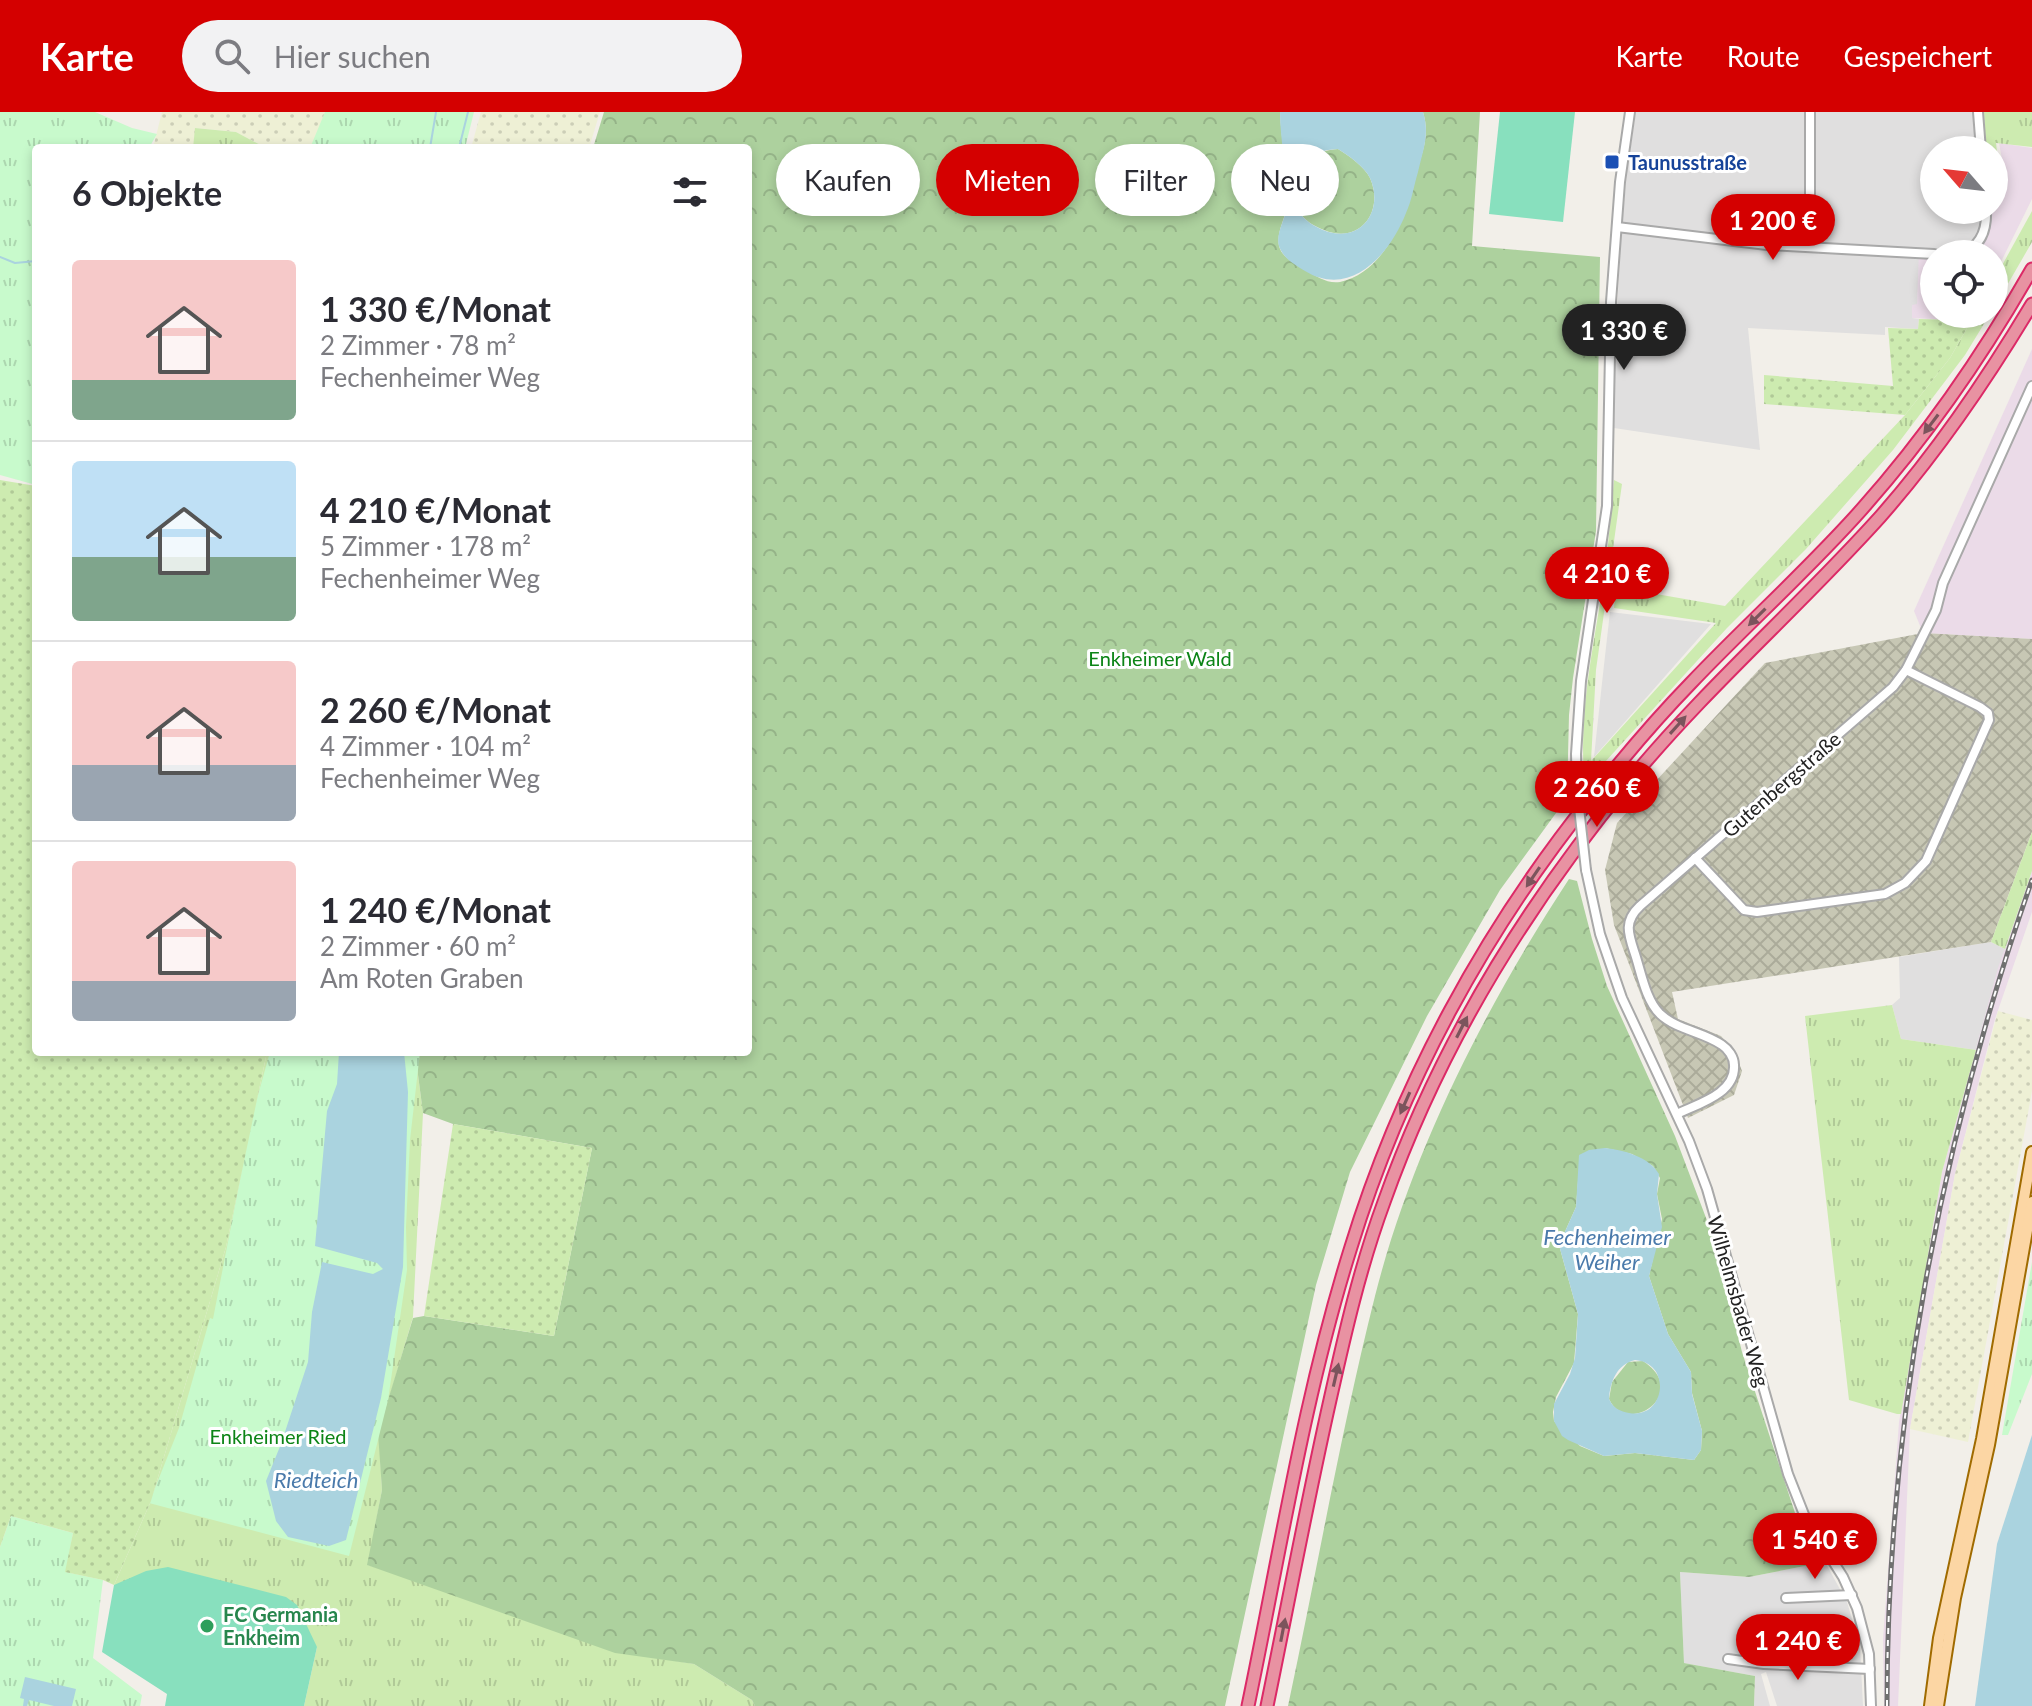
<!DOCTYPE html>
<html lang="de">
<meta charset="utf-8">
<style>
body{margin:0;font-family:Lato,sans-serif;background:#f2f2f3;color:#2b2b33;height:100vh;display:flex;flex-direction:column;font-size:30px;white-space:nowrap}
*{box-sizing:border-box;margin:0}
p{font-size:26px;color:#7c7c81}
.icon{flex:none;width:44px;height:44px;fill:none;stroke:currentColor;stroke-width:2;stroke-linecap:round;stroke-linejoin:round}
.map{position:relative;flex:1;overflow:hidden}
.sheet{position:absolute;left:32px;top:32px;width:720px;height:912px;display:flex;flex-direction:column;background:#fff;border-radius:8px;box-shadow:0 4px 12px #0003}
.sheet>*{flex:none}
.guide{position:absolute;left:776px;top:32px;width:760px;height:72px;display:flex;gap:16px}
.needle{width:52px;rotate:298deg}
.buttons{position:absolute;left:1920px;top:24px;display:grid;gap:16px}
.buttons a{display:grid;place-items:center;width:88px;height:88px;border-radius:50%;background:#fff;box-shadow:0 4px 12px #0003;font-size:40px}
.price{position:absolute;translate:-50% -68px;padding:0 18px;border-radius:28px;background:#d40000;color:#fff;font-size:26px;line-height:52px;filter:drop-shadow(0 2px 4px #0008)}
.price::after{content:'';position:absolute;left:50%;top:48px;width:24px;height:18px;margin-left:-12px;background:inherit;clip-path:polygon(0 0,100% 0,50% 100%)}
.price.on{background:#222;color:#fff}
ul{padding:0;list-style:none}
li{display:flex;align-items:center;gap:24px;height:200px;padding:0 40px}
li+li{border-top:2px solid #e1e1e2}
li span{display:grid;place-items:center;flex:none;width:224px;height:160px;border-radius:8px;color:#555}
li>.icon{margin-inline-start:auto}
span .icon{width:96px;height:96px;fill:#fffc;stroke-width:1}
li b{font-size:34px}
h2{display:flex;justify-content:space-between;align-items:center;height:96px;padding:0 40px;font-size:34px}
.tag{padding:0 28px;border-radius:36px;background:#fff;box-shadow:0 4px 12px #0003;font-size:28px;line-height:72px}
.tag.on{background:#d40000;color:#fff}
header{display:flex;align-items:center;gap:48px;box-sizing:border-box;height:112px;padding:0 40px;background:#d40000;color:#fff}
header strong{font-size:38px}
nav{display:flex;gap:44px;margin-inline-start:auto;font-size:28px}
.search{width:560px;height:72px;background:#f2f2f3;display:flex;align-items:center;gap:20px;box-sizing:border-box;padding:0 28px;border-radius:44px;color:#7c7c81;font-size:30px}
.map>svg:first-child{display:block}
</style>
<header>
<strong>Karte</strong>
<div class="search"><svg class="icon" aria-label="search" viewBox="0 0 24 24"><circle cx="10" cy="10" r="6"/><path d="M15 15l6 6"/></svg>Hier suchen</div>
<nav><a>Karte</a><a>Route</a><a>Gespeichert</a></nav>
</header>
<div class="map">
<svg width="2032" height="1594" viewBox="0 0 2032 1594">
<defs>
<pattern id="construction-cross-hatch" width="8" height="8" patternUnits="userSpaceOnUse" patternTransform="scale(2)"><rect width="8" height="8" fill="#c7c7b4"/><path d="M0 0l8 8M0 8l8-8" fill="none" stroke="#abab9a"/></pattern>
<pattern id="farmland-dots" width="8" height="8" patternUnits="userSpaceOnUse" patternTransform="scale(2)"><rect width="8" height="8" fill="#eef0d5"/><path d="M2 2h.1M6 6h.1" fill="none" stroke="#ccceb7" stroke-width="1.8" stroke-linecap="round"/></pattern>
<pattern id="grass-tufts" width="24" height="20" patternUnits="userSpaceOnUse" patternTransform="scale(2)"><rect width="24" height="20" fill="#cdebb0"/><path d="M3 7l-1-3M5 7V3M7 7l1-3M15 17l-1-3M17 17v-4M19 17l1-3" fill="none" stroke="#b0c997"/></pattern>
<pattern id="forest-crowns" width="20" height="18" patternUnits="userSpaceOnUse" patternTransform="scale(2)"><rect width="20" height="18" fill="#add19e"/><path d="M2 6a3 3 0 1 1 6 0M12 15a3 3 0 1 1 6 0" fill="none" stroke="#95b388"/></pattern>
<pattern id="park-tufts" width="24" height="20" patternUnits="userSpaceOnUse" patternTransform="scale(2)"><rect width="24" height="20" fill="#c8facc"/><path d="M3 7l-1-3M5 7V3M7 7l1-3M15 17l-1-3M17 17v-4M19 17l1-3" fill="none" stroke="#acd6af"/></pattern>
<pattern id="garden-dots" width="8" height="8" patternUnits="userSpaceOnUse" patternTransform="scale(2)"><rect width="8" height="8" fill="#cdebb0"/><path d="M2 2h.1M6 6h.1" fill="none" stroke="#b0c997" stroke-width="1.8" stroke-linecap="round"/></pattern>
</defs>
<rect width="100%" height="100%" fill="#f2efe9"/>
<g fill="#e0dfdf">
<path d="M 1636,0 L 1975,0 L 1978,38 L 1934,38 L 1934,98 L 1983,98 L 1982,115 L 1976,129 L 1962,139 L 1920,138 L 1917,193 L 1913,193 L 1912,206 L 1919,207 L 1918,217 L 1885,215 L 1885,223 L 1748,216 L 1760,338 L 1614,316 L 1615,235 L 1621,126 L 1627,59 Z"/>
<path d="M 1610,500 L 1711,512 L 1594,645 L 1603,562 Z"/>
<path d="M 1991,830 L 2005,837 L 1976,938 L 1901,927 L 1892,893 L 1900,886 L 1899,845 Z"/>
<path d="M 1825,1450 L 1847,1490 L 1860,1534 L 1863,1594 L 1777,1594 L 1766,1560 L 1761,1562 L 1770,1594 L 1754,1594 L 1755,1564 L 1684,1551 L 1680,1460 L 1749,1465 Z"/>
</g>
<g fill="#ebdbe8">
<path d="M 1999,31 L 2032,36 L 2032,87 L 1994,164 L 1994,142 L 1934,142 L 1934,202 L 1954,202 L 1953,208 L 1912,206 L 1912,193 L 1917,192 L 1919,138 L 1950,141 L 1962,139 L 1976,129 L 1982,115 L 1983,98 L 1994,98 L 1994,71 L 2006,69 Z"/>
<path d="M 2032,237 L 2032,527 L 1923,521 L 1914,499 Z"/>
<path d="M 2032,759 L 2032,800 L 1995,907 L 1955,1062 L 1910,1317 L 1898,1594 L 1884,1594 L 1883,1527 L 1899,1310 L 1942,1060 L 1998,856 Z"/>
</g>
<path fill="url(#construction-cross-hatch)" d="M 1923,521 L 2032,527 L 2032,720 L 1991,830 L 1672,880 L 1678,907 L 1721,924 L 1735,940 L 1742,959 L 1734,983 L 1688,1006 L 1614,813 L 1605,758 L 1617,711 L 1765,551 Z"/>
<g fill="url(#farmland-dots)">
<path d="M 162,0 L 426,0 L 417,36 L 266,36 L 236,20 L 196,16 L 193,36 L 153,36 Z"/>
<path d="M 481,0 L 600,0 L 589,36 L 471,36 Z"/>
<path d="M 1998,899 L 2032,908 L 2032,979 L 1968,1330 L 1910,1317 L 1955,1062 Z"/>
</g>
<g fill="url(#grass-tufts)">
<path d="M 1984,0 L 2032,0 L 2032,35 L 1996,31 L 2000,66 L 1994,66 L 1994,38 L 1986,38 Z"/>
<path d="M 195,16 L 236,20 L 266,36 L 193,36 Z"/>
<path d="M 2032,99 L 2032,130 L 1994,196 L 1994,168 Z"/>
<path d="M 1975,202 L 1990,202 L 1965,243 L 1893,338 L 1806,437 L 1727,516 L 1585,672 C 1577,601 1595,530 1605,459 C 1609,429 1611,398 1614,368 L 1622,372 L 1596,558 L 1591,649 L 1716,511 L 1614,496 L 1616,475 L 1725,494 L 1905,303 L 1950,246 Z"/>
<path d="M 2032,720 L 2032,759 L 2005,837 L 1991,830 Z"/>
<path d="M 1892,893 L 1901,927 L 1976,938 L 1942,1060 L 1901,1302 L 1897,1302 L 1849,1288 L 1805,904 Z"/>
<path d="M 267,940 L 339,940 L 408,980 L 415,940 L 423,1001 L 413,1205 L 379,1321 L 382,1378 L 368,1453 L 665,1547 L 694,1552 L 752,1588 L 755,1594 L 304,1594 L 317,1535 L 114,1473 L 151,1389 L 226,1135 Z"/>
</g>
<g fill="url(#forest-crowns)" fill-rule="evenodd">
<path d="M 604,0 L 1280,0 C 1281,30 1289,62 1287,92 C 1286,106 1276,120 1279,134 C 1282,146 1296,152 1306,158 C 1316,164 1327,172 1340,170 C 1386,160 1408,100 1417,60 C 1423,36 1430,24 1423,0 L 1480,0 L 1472,134 L 1600,145 L 1596,419 L 1573,566 L 1569,603 L 1567,686 L 1500,778 L 1427,904 L 1350,1060 L 1316,1173 L 1225,1594 L 755,1594 L 752,1588 L 694,1552 L 615,1541 L 367,1453 L 382,1378 L 378,1321 L 413,1206 L 424,1204 L 554,1224 L 592,1036 L 453,1012 L 423,1001 L 415,940 L 748,940 L 748,36 L 593,36 Z"/>
<path d="M 1338,37 C 1349,44 1364,54 1370,66 C 1385,100 1359,133 1324,118 C 1314,114 1305,109 1299,100 C 1298,66 1298,40 1338,37 Z"/>
<path d="M 1569,767 L 1577,769 L 1592,827 L 1607,874 L 1675,1024 L 1714,1127 L 1742,1240 L 1796,1404 L 1825,1450 L 1749,1465 L 1680,1460 L 1684,1551 L 1755,1564 L 1754,1594 L 1288,1594 C 1317,1458 1341,1319 1375,1184 C 1412,1038 1487,892 1569,767 ZM 1605,1036 L 1632,1042 L 1653,1054 L 1660,1066 L 1657,1082 L 1662,1107 L 1649,1164 L 1668,1222 L 1691,1260 L 1692,1281 L 1702,1319 L 1701,1338 L 1694,1348 L 1635,1341 L 1604,1344 L 1580,1334 L 1554,1309 L 1553,1300 L 1556,1285 L 1574,1251 L 1578,1202 L 1559,1133 L 1576,1095 L 1578,1069 Z"/>
<path d="M 1643,1249 C 1692,1281 1627,1326 1609,1287 L 1612,1270 L 1628,1250 Z"/>
</g>
<g fill="url(#park-tufts)">
<path d="M 0,0 L 95,0 L 132,16 L 157,22 L 149,36 L 36,36 L 36,373 L 0,363 Z"/>
<path d="M 325,0 L 474,0 L 465,36 L 310,36 Z"/>
<path d="M 270,940 L 420,940 L 410,1028 L 406,1115 L 407,1158 L 388,1288 L 349,1444 L 149,1391 L 179,1316 L 210,1206 L 213,1207 L 253,1001 Z"/>
<path d="M 2032,1150 L 2032,1262 L 2008,1323 L 2002,1323 Z"/>
<path d="M 11,1404 L 73,1421 L 66,1460 L 103,1468 L 93,1546 L 142,1583 L 140,1594 L 0,1594 L 0,1435 Z"/>
</g>
<g fill="url(#garden-dots)">
<path d="M 1954,202 L 1975,202 L 1950,246 L 1905,303 L 1764,292 L 1764,263 L 1893,274 L 1888,216 L 1918,217 L 1919,207 L 1953,208 Z"/>
<path d="M 0,368 L 36,374 L 36,940 L 267,940 L 226,1135 L 151,1389 L 114,1473 L 103,1468 L 65,1460 L 73,1421 L 11,1404 L 0,1435 Z"/>
<path d="M 453,1012 L 592,1036 L 554,1224 L 424,1204 Z"/>
</g>
<g fill="#88e0be">
<path d="M 1500,0 L 1575,0 L 1563,110 L 1489,102 Z"/>
<path d="M 168,1455 L 286,1485 L 297,1493 L 317,1535 L 304,1594 L 165,1594 L 167,1582 L 102,1540 L 114,1473 L 146,1459 Z"/>
</g>
<g fill="#aad3df" fill-rule="evenodd">
<path d="M 1280,0 L 1423,0 C 1430,22 1423,38 1418,60 C 1414,73 1412,88 1406,101 C 1390,142 1351,187 1305,159 C 1295,153 1283,146 1279,134 C 1275,121 1287,105 1287,92 C 1288,62 1280,31 1280,0 ZM 1338,37 C 1349,44 1364,54 1370,66 C 1385,100 1359,133 1323,118 C 1314,114 1305,109 1299,100 C 1298,68 1298,38 1338,37 Z"/>
<path d="M 339,940 L 404,940 L 408,980 L 403,1155 L 381,1286 L 346,1428 L 329,1434 L 288,1425 L 276,1409 L 266,1369 L 281,1332 L 308,1250 L 312,1200 L 322,1150 L 373,1162 L 383,1157 L 377,1151 L 315,1134 L 327,999 L 337,972 Z"/>
<path d="M 1605,1036 C 1624,1038 1649,1045 1659,1062 L 1657,1082 L 1662,1115 L 1649,1164 L 1668,1222 L 1691,1260 L 1692,1282 L 1702,1319 L 1701,1338 L 1694,1348 L 1635,1341 L 1604,1344 L 1568,1328 L 1562,1324 L 1554,1309 L 1554,1292 L 1570,1262 L 1575,1246 L 1578,1202 L 1559,1133 L 1576,1095 L 1579,1043 L 1589,1038 ZM 1635,1248 C 1673,1251 1665,1308 1629,1301 C 1619,1299 1613,1296 1609,1287 C 1610,1270 1617,1252 1635,1248 Z"/>
<path d="M 2032,1323 L 2032,1594 L 1975,1594 L 1997,1432 Z"/>
<path d="M 25,1565 L 76,1577 L 72,1594 L 54,1594 L 29,1588 L 27,1594 L 23,1594 L 24,1587 L 20,1586 Z"/>
</g>
<g fill="none" stroke-linecap="round" stroke-linejoin="round">
<g stroke="#aad3df" stroke-width="2">
<path d="M 430,36 L 436,0"/>
<path d="M 459,36 L 468,0"/>
<path d="M 0,145 L 15,151 L 36,149"/>
</g>
<defs>
<g id="minor">
<path d="M 1810,0 L 1810,135"/>
<path d="M 1978,0 L 1981,38"/>
<path d="M 1617,115 L 1767,133 L 1934,142"/>
<path d="M 1960,142 C 1981,135 1987,118 1986,98"/>
<path d="M 1577,678 L 1576,642 L 1581,569 L 1607,394 L 1611,190 L 1620,70 L 1630,0"/>
<path d="M 1695,746 L 1744,798 L 1757,800 L 1885,782 L 1905,771 L 1926,749 L 1989,608 L 1988,601 L 1980,595 L 1906,558"/>
<path d="M 1586,758 L 1600,822 L 1622,886 L 1689,1029 L 1707,1077 L 1788,1362 L 1805,1405 L 1843,1465 L 1857,1496 L 1869,1542 L 1871,1594"/>
<path d="M 1677,1002 C 1697,992 1736,982 1734,953 C 1734,945 1728,937 1722,933 C 1704,920 1677,918 1660,902 C 1645,887 1641,859 1634,839 C 1628,821 1624,809 1640,794 L 1893,575 L 1906,558 L 1936,498 L 1943,471 L 2032,274"/>
<path d="M 1786,1486 L 1852,1483"/>
<path d="M 1728,1547 L 1764,1552 L 1870,1557"/>
</g>
<g id="major">
<path d="M 1930,1594 L 1939,1526 L 1982,1327 L 2032,1040"/>
<path d="M 1938,1594 L 1955,1486 L 1989,1333 L 2032,1090"/>
</g>
<g id="highway">
<path d="M 1248,1594 C 1280,1441 1304,1284 1351,1135 C 1401,972 1485,818 1592,685 C 1623,646 1656,607 1691,571 C 1747,512 1808,458 1862,397 C 1927,324 1983,243 2032,157"/>
<path d="M 1267,1594 C 1288,1492 1307,1390 1330,1288 C 1345,1221 1360,1155 1384,1090 C 1439,935 1526,793 1631,667 C 1708,574 1799,495 1880,405 C 1938,339 1987,267 2032,192"/>
</g>
</defs>
<use href="#minor" stroke="#a9a9a9" stroke-width="12"/>
<use href="#major" stroke="#a06b00" stroke-width="14"/>
<use href="#highway" stroke="#dc2a67" stroke-width="15"/>
<use href="#minor" stroke="#fff" stroke-width="8"/>
<use href="#major" stroke="#fcd6a4" stroke-width="10"/>
<use href="#highway" stroke="#e892a2" stroke-width="11"/>
<defs>
<path id="rail" d="M 1887,1594 C 1887,1313 1939,1033 2032,768"/>
</defs>
<use href="#rail" stroke="#707070" stroke-width="5"/>
<use href="#rail" stroke="#fff" stroke-width="2" stroke-dasharray="6" stroke-linecap="butt"/>
<defs>
<path id="minor-bridge" d="M 1577,678 L 1586,758"/>
</defs>
<use href="#minor-bridge" stroke="#a9a9a9" stroke-width="12" stroke-linecap="butt"/>
<use href="#minor-bridge" stroke="#fff" stroke-width="8"/>
</g>
<defs><path id="oneway-solid" d="M-6-.8H1V-3.2L6.5 0L1 3.2V.8H-6Z" transform="scale(2)"/></defs>
<g fill="#7b545c">
<use href="#oneway-solid" transform="translate(1931 312) rotate(127)"/>
<use href="#oneway-solid" transform="translate(1757 505) rotate(135)"/>
<use href="#oneway-solid" transform="translate(1678 613) rotate(-48)"/>
<use href="#oneway-solid" transform="translate(1533 765) rotate(124)"/>
<use href="#oneway-solid" transform="translate(1462 915) rotate(-63)"/>
<use href="#oneway-solid" transform="translate(1405 991) rotate(114)"/>
<use href="#oneway-solid" transform="translate(1336 1263) rotate(-77)"/>
<use href="#oneway-solid" transform="translate(1283 1518) rotate(-79)"/>
</g>
<rect fill="#1a4fb4" stroke="#fff" stroke-width="3" x="1604" y="42" width="16" height="16" rx="4"/>
<circle fill="#2e9e5b" stroke="#fff" stroke-width="3" cx="207" cy="1514" r="8"/>
<g text-anchor="middle" dominant-baseline="central" stroke-width="6" stroke-linejoin="round" paint-order="stroke">
<g font-size="20" font-weight="bold" fill="#164399" stroke="#fff" text-anchor="start">
<text x="1628" y="50">Taunusstraße</text>
</g>
<g font-size="20" fill="#0c8416" stroke="#fff">
<text x="1160" y="546">Enkheimer Wald</text>
<text x="278" y="1324">Enkheimer Ried</text>
</g>
<g font-size="20" fill="#222" stroke="#fff">
<text transform="translate(1781 672) rotate(-41)">Gutenbergstraße</text>
<text transform="translate(1739 1189) rotate(74)">Wilhelmsbader Weg</text>
</g>
<g font-size="20" font-weight="bold" fill="#27864d" stroke="#fff" text-anchor="start">
<text x="223" y="1502">FC Germania<tspan x="223" dy="23">Enkheim</tspan></text>
</g>
<g font-size="22" font-style="italic" fill="#4a7aab" stroke="#fff">
<text x="1607" y="1124">Fechenheimer<tspan x="1607" dy="25">Weiher</tspan></text>
<text x="316" y="1367">Riedteich</text>
</g>
</g>
</svg>
<div class="buttons">
<a><svg class="needle" viewBox="-14 -14 28 28"><path d="M0-13l5 13h-10z" fill="#e53935"/><path d="M0 13l5-13h-10z" fill="#7c7c81"/></svg></a>
<a><svg class="icon" aria-label="locate" viewBox="0 0 24 24"><circle cx="12" cy="12" r="6"/><path d="M12 2v4M12 18v4M2 12h4M18 12h4"/></svg></a>
</div>
<b class="price" style="left:1773px;top:150px">1 200 €</b>
<b class="price on" style="left:1624px;top:260px">1 330 €</b>
<b class="price" style="left:1607px;top:503px">4 210 €</b>
<b class="price" style="left:1597px;top:717px">2 260 €</b>
<b class="price" style="left:1815px;top:1469px">1 540 €</b>
<b class="price" style="left:1798px;top:1570px">1 240 €</b>
<div class="guide">
<a class="tag">Kaufen</a>
<a class="tag on">Mieten</a>
<a class="tag">Filter</a>
<a class="tag">Neu</a>
</div>
<section class="sheet">
<h2>6 Objekte<svg class="icon" aria-label="filters" viewBox="0 0 24 24"><path d="M4 7h16M4 17h16"/><circle cx="9" cy="7" r="2"/><circle cx="15" cy="17" r="2"/></svg></h2>
<ul>
<li><span style="background:linear-gradient(#f6c9c9 75%,#7fa58c 0)"><svg class="icon" aria-label="home" viewBox="0 0 24 24"><path d="M3 11l9-7 9 7M6 9v11h12V9"/></svg></span><div><b>1 330 €/Monat</b><p>2 Zimmer · 78 m²</p><p>Fechenheimer Weg</p></div></li>
<li><span style="background:linear-gradient(#bfe0f5 60%,#7fa58c 0)"><svg class="icon" aria-label="home" viewBox="0 0 24 24"><path d="M3 11l9-7 9 7M6 9v11h12V9"/></svg></span><div><b>4 210 €/Monat</b><p>5 Zimmer · 178 m²</p><p>Fechenheimer Weg</p></div></li>
<li><span style="background:linear-gradient(#f6c9c9 65%,#9aa5b1 0)"><svg class="icon" aria-label="home" viewBox="0 0 24 24"><path d="M3 11l9-7 9 7M6 9v11h12V9"/></svg></span><div><b>2 260 €/Monat</b><p>4 Zimmer · 104 m²</p><p>Fechenheimer Weg</p></div></li>
<li><span style="background:linear-gradient(#f6c9c9 75%,#9aa5b1 0)"><svg class="icon" aria-label="home" viewBox="0 0 24 24"><path d="M3 11l9-7 9 7M6 9v11h12V9"/></svg></span><div><b>1 240 €/Monat</b><p>2 Zimmer · 60 m²</p><p>Am Roten Graben</p></div></li>
</ul>
</section>
</div>
